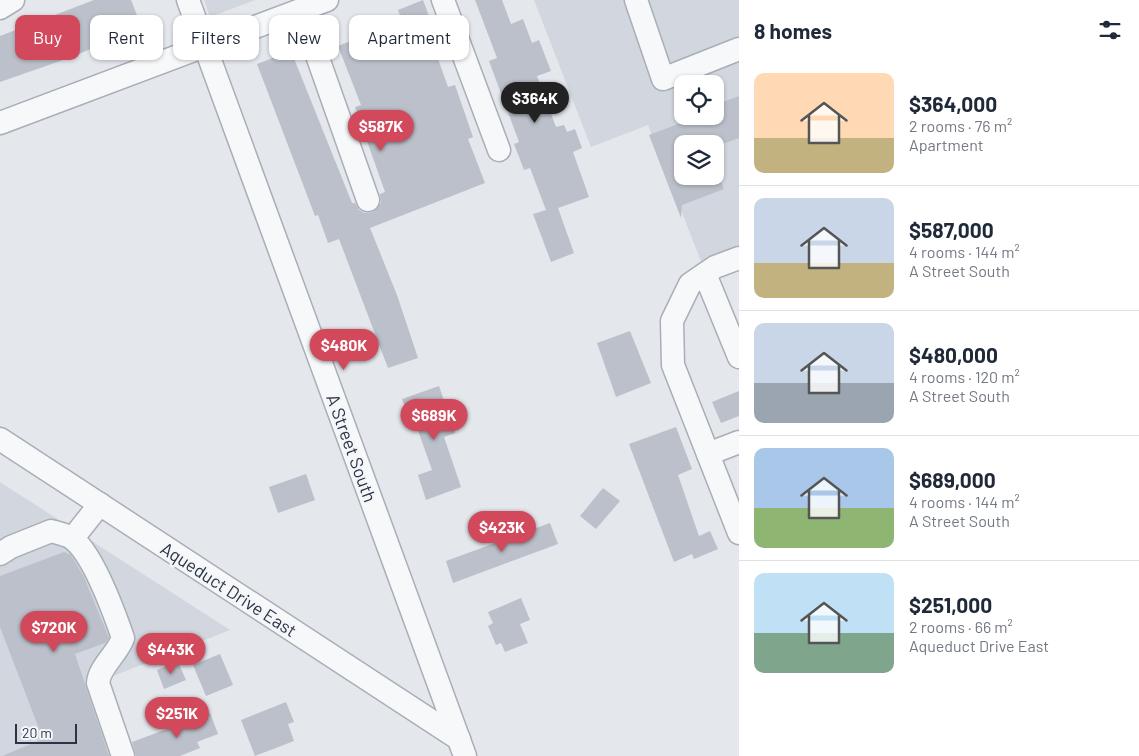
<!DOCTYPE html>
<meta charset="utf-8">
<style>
body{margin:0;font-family:Barlow,sans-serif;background:#f2f2f3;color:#1f2937;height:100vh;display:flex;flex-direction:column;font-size:19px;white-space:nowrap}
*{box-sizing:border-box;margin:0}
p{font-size:16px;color:#747a83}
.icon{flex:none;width:28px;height:28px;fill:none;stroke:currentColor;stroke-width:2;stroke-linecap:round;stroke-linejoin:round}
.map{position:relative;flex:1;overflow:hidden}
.drawer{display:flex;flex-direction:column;background:#fff;width:400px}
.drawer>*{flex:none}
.banner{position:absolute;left:15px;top:15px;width:475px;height:45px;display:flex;gap:10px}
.controls{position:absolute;left:674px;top:75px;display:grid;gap:10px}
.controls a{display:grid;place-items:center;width:50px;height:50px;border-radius:10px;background:#fff;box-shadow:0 1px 4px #0004;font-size:25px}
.scale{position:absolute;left:15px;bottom:12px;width:62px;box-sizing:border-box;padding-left:5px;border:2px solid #2b3445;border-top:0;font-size:14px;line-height:18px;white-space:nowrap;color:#2b3445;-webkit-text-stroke:4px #f4f6f9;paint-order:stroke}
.price{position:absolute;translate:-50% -42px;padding:0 11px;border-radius:18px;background:#d1495b;color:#fff;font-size:16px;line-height:32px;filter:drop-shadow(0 1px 2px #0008)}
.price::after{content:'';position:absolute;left:50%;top:30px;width:15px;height:11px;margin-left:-8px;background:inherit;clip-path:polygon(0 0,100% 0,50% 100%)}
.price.selected{background:#222;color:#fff}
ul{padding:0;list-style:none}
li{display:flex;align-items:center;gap:15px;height:125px;padding:0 15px}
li+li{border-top:1px solid #e0e1e3}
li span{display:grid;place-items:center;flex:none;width:140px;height:100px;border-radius:10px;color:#555}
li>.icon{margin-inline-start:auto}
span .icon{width:60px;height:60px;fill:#fffc;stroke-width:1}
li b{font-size:21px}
h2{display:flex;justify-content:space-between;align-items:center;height:60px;padding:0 15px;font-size:21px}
.tag{padding:0 18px;border-radius:10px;background:#fff;box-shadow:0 1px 4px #0004;font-size:18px;line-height:45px}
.tag.selected{background:#d1495b;color:#fff}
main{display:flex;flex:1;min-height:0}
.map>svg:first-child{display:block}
</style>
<main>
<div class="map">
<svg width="739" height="756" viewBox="0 0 739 756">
<rect width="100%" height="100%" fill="#e4e7ec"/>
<g fill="#d2d6de" fill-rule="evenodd">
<path d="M 204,0 L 255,0 L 210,17 Z"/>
<path d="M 534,0 L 739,0 L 739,265 L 707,277 L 648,125 L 591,147 ZM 682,84 L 715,84 L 715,116 L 682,116 ZM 682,144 L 715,144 L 715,176 L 682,176 Z"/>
<path d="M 0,482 L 230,630 L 103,680 L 131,756 L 0,756 Z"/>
</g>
<g fill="#bbc0ca">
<path d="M 94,0 L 131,0 L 142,28 L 66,59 L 0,82 L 0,36 Z"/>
<path d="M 423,0 L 443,53 L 437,56 L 448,87 L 455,85 L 473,137 L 468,139 L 485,183 L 370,228 L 397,295 L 418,358 L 388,368 L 339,239 L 328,243 L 318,215 L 315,216 L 257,64 L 291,51 L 352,203 L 355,203 L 359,210 L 365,213 L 373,212 L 381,203 L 380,194 L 385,192 L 355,107 L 361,105 L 338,46 L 402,21 L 398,10 Z"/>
<path d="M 475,0 L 502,0 L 511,24 L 523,19 L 532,43 L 539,40 L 551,71 L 537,76 L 556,127 L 564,125 L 567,132 L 575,129 L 582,148 L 573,152 L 589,197 L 558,208 L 574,253 L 551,262 L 533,214 L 546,210 L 530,168 L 524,170 L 514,144 L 519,142 L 489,61 L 497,58 Z"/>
<path d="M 739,96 L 739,138 L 715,147 L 715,144 L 682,144 L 682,176 L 719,176 L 724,189 L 682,205 L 681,218 L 649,135 L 699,116 L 715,116 L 715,105 Z"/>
<path d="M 630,331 L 651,383 L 616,397 L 597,343 Z"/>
<path d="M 439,386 L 455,433 L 444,437 L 461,487 L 426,500 L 418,475 L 432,470 L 415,422 L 411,423 L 402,399 Z"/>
<path d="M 739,391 L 739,416 L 721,423 L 712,402 Z"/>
<path d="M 676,427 L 692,469 L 678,475 L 699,536 L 710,531 L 718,549 L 694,559 L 692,554 L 674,562 L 629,444 Z"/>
<path d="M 306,474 L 315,500 L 278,513 L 269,487 Z"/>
<path d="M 603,488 L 620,501 L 596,529 L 580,516 Z"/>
<path d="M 550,523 L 558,544 L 453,583 L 446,561 Z"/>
<path d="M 64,552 L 71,555 L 84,577 L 109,638 L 105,643 L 75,654 L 109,756 L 2,756 L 43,739 L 0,627 L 0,576 Z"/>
<path d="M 521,598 L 530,620 L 520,624 L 528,643 L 505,652 L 501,643 L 496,645 L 488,626 L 493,623 L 488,612 Z"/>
<path d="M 220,654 L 233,685 L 206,696 L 193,665 Z"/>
<path d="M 178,662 L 186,680 L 164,689 L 157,670 Z"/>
<path d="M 286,702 L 294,722 L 288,724 L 294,741 L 255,756 L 241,720 Z"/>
<path d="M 210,713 L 218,734 L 197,742 L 200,748 L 180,756 L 136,756 L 132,742 Z"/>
</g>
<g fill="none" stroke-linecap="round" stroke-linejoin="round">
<defs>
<g id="minor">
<path d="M 188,0 L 465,756"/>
<path d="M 443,0 L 499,150"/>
<path d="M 636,0 L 663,79 L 739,49"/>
<path d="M 0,8 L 13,0"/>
<path d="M 301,10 L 368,200"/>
<path d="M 0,123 L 327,0"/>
<path d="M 739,258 L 715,267 L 690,284 L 672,321 L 673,365 L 739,533"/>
<path d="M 705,274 L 739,357"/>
<path d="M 0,439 L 459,739"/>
<path d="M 708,454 L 739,442"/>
<path d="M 73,538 L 100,504"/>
<path d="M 0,554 L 11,547 L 51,531 C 58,533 68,535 73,539 C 94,556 114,612 123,638 C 118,653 99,667 98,683 L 123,756"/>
</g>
</defs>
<use href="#minor" stroke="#a9aeb7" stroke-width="25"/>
<use href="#minor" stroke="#f7f8fa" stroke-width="22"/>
</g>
<g text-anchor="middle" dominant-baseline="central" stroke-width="5" stroke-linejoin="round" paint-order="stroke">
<g font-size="18" fill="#2b3445" stroke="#f4f6f9">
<text transform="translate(352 448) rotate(70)">A Street South</text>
<text transform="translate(229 589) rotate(33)">Aqueduct Drive East</text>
</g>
</g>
</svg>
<div class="controls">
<a><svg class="icon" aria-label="locate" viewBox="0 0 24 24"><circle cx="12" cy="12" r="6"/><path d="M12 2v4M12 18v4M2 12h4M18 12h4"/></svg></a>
<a><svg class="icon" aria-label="layers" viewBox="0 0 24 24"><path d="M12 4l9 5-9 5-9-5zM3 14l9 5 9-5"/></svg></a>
</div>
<div class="scale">20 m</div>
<b class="price selected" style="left:535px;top:124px">$364K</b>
<b class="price" style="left:381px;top:152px">$587K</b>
<b class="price" style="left:344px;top:371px">$480K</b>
<b class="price" style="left:434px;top:441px">$689K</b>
<b class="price" style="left:502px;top:553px">$423K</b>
<b class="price" style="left:54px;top:653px">$720K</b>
<b class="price" style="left:171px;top:675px">$443K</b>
<b class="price" style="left:177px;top:739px">$251K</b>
<div class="banner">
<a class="tag selected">Buy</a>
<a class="tag">Rent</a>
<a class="tag">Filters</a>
<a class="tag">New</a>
<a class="tag">Apartment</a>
</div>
</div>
<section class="drawer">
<h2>8 homes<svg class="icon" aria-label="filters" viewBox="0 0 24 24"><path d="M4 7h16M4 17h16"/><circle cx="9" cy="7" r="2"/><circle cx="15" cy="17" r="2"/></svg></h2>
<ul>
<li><span style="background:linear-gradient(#ffd9b3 65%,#c2b280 0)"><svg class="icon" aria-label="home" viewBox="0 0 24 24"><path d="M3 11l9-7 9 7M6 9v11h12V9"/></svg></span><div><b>$364,000</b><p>2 rooms · 76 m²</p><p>Apartment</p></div></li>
<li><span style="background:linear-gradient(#c9d6e8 65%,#c2b280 0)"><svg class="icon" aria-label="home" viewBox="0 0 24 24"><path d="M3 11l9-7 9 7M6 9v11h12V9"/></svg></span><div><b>$587,000</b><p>4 rooms · 144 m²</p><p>A Street South</p></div></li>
<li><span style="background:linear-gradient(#c9d6e8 60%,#9aa5b1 0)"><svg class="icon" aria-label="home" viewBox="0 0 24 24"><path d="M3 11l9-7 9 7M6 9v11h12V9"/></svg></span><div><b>$480,000</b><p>4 rooms · 120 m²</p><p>A Street South</p></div></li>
<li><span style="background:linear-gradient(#a9c7e8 60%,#8fb573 0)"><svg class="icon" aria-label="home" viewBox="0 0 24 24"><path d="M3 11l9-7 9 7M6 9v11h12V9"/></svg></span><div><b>$689,000</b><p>4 rooms · 144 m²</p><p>A Street South</p></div></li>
<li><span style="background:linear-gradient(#bfe0f5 60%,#7fa58c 0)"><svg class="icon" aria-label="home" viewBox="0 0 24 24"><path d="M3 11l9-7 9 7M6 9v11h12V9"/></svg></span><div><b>$251,000</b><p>2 rooms · 66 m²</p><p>Aqueduct Drive East</p></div></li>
</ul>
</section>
</main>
